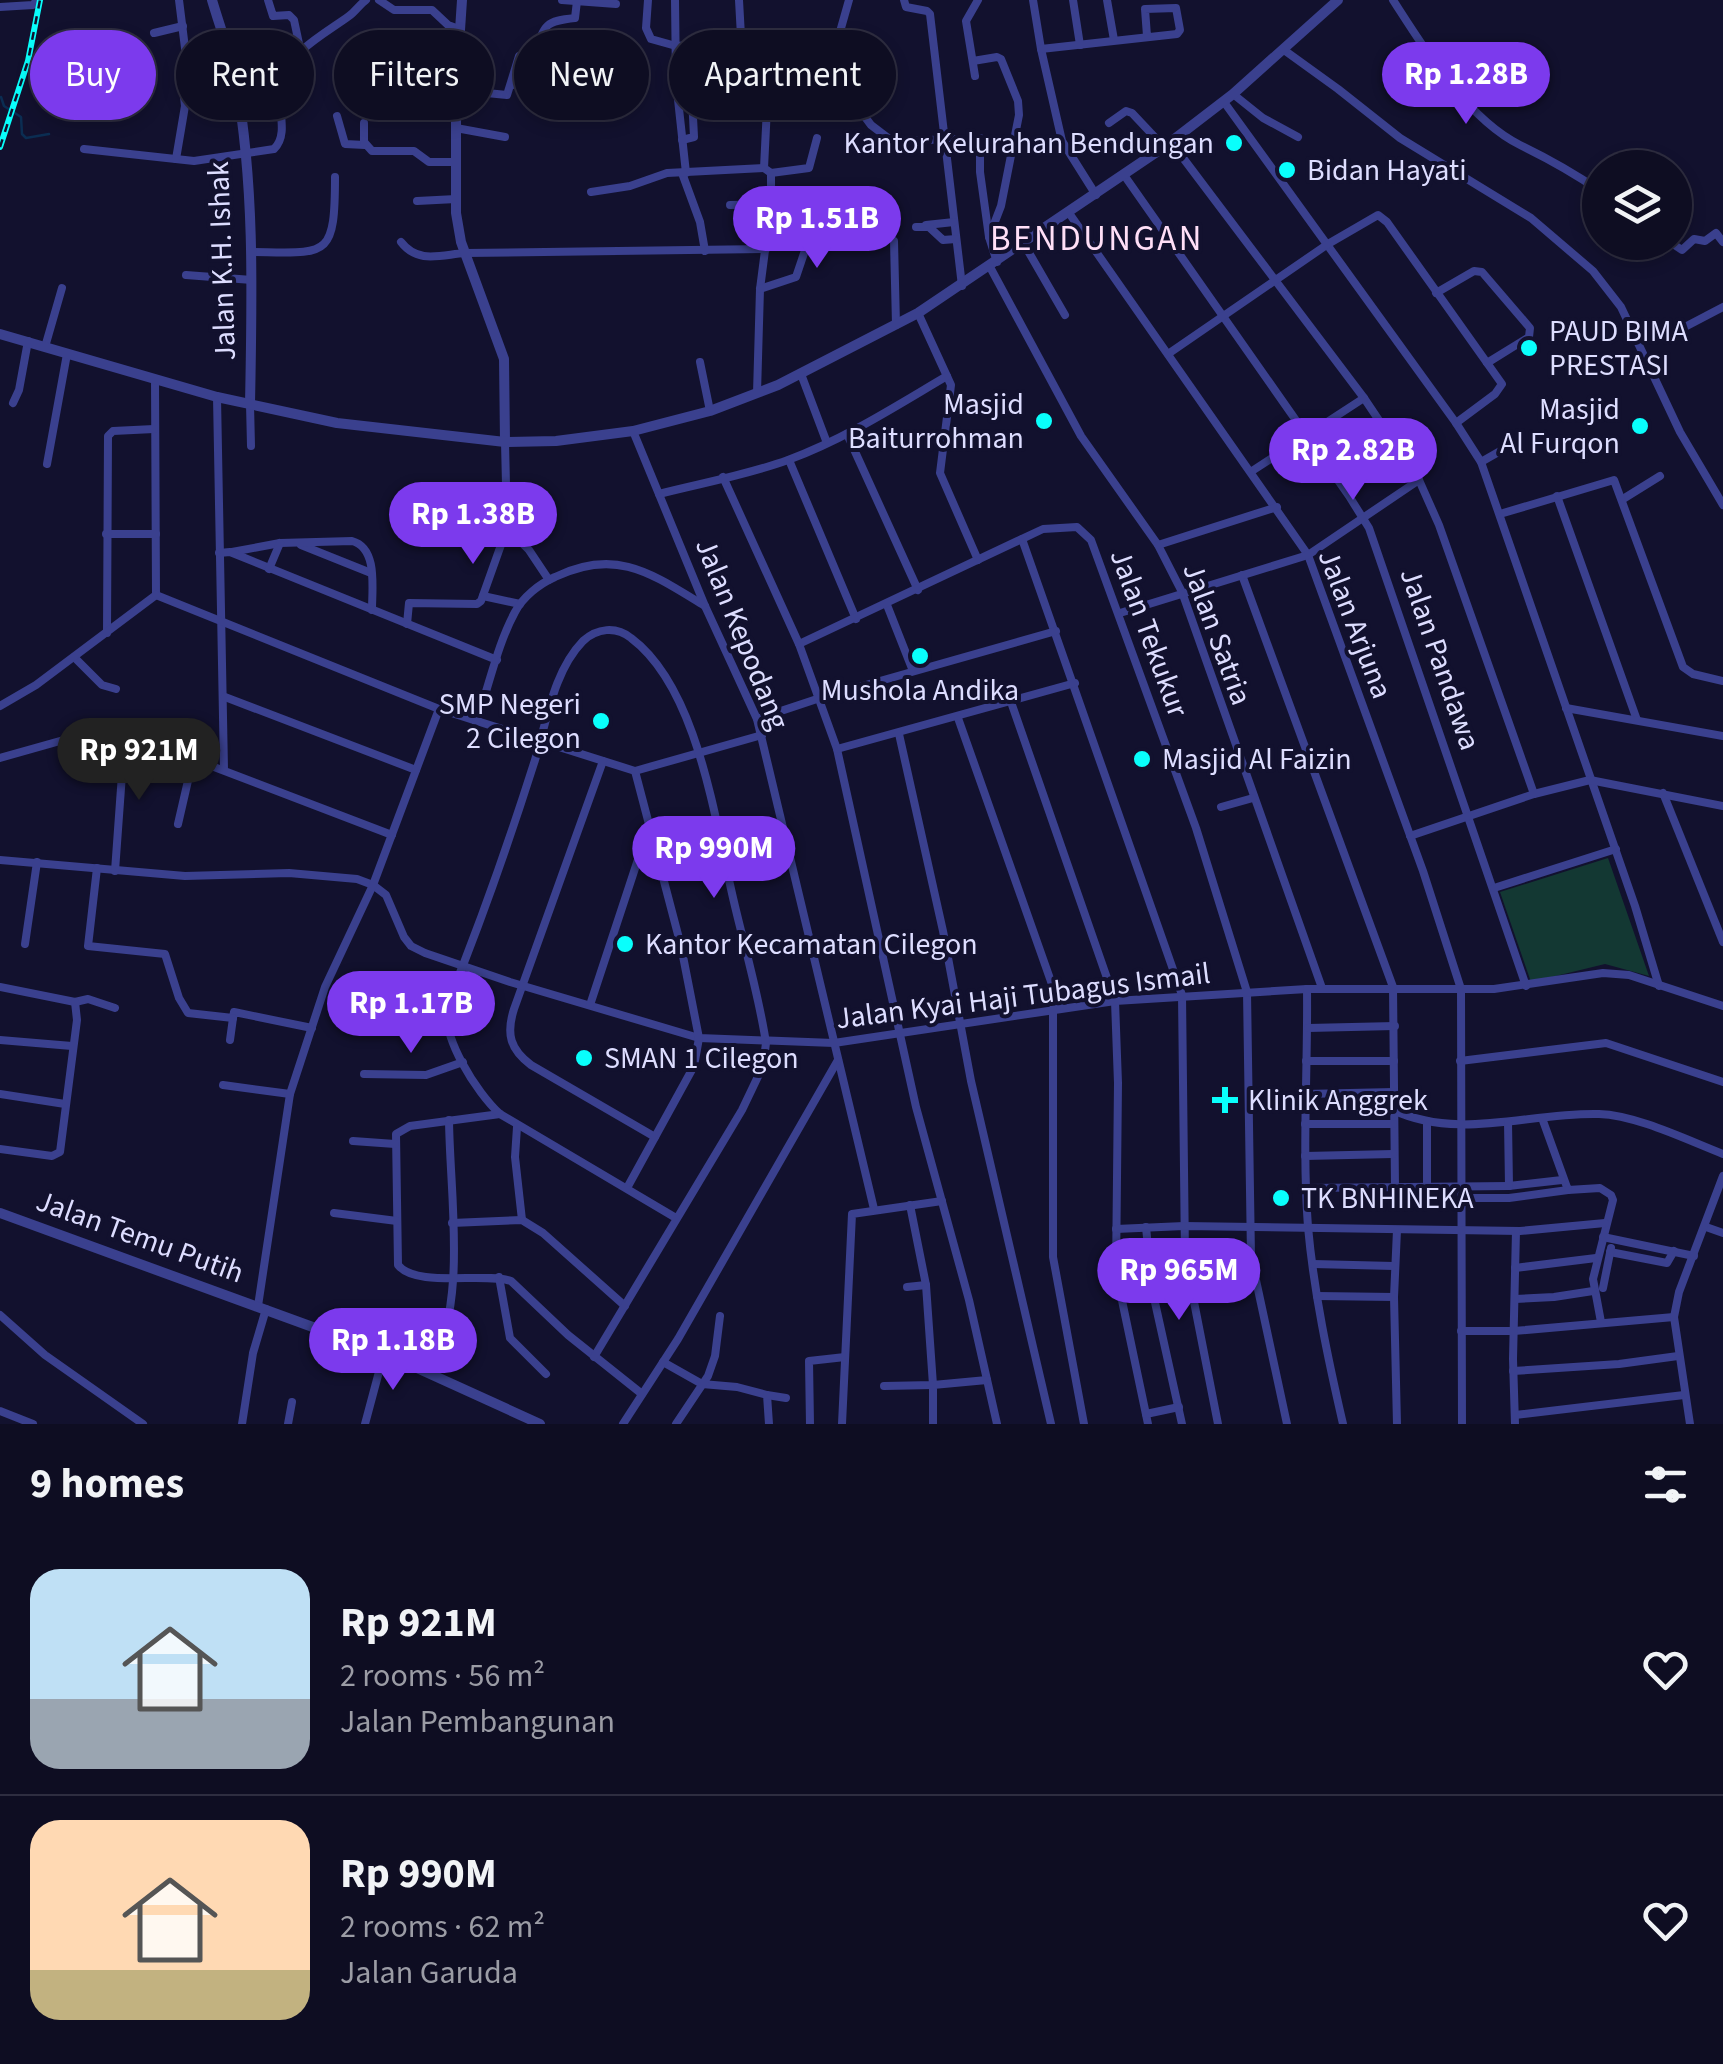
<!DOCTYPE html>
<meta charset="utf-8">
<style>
body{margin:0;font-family:"Source Sans 3",sans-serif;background:#1c1b2f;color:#f1f3f6;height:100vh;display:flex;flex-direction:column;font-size:38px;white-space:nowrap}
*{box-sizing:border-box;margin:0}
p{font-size:32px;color:#9b9ca5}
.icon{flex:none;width:55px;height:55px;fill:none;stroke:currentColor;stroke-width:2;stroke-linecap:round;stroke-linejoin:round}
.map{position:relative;height:1424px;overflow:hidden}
.sheet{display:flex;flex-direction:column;background:#0e0d22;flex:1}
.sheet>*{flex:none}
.hud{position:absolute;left:30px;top:30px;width:1000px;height:90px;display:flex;gap:20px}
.controls{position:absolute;left:1582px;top:150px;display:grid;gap:20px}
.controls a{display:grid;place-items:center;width:110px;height:110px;border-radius:50%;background:#0e0d22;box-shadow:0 5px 15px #0003,0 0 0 2px #2e2d40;font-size:50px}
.price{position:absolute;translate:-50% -85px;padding:0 22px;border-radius:35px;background:#7c3aed;color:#fff;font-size:32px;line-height:65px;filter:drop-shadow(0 2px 5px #0008)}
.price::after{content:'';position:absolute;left:50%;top:60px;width:30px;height:22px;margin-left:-15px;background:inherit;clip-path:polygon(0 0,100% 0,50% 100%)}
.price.current{background:#222;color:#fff}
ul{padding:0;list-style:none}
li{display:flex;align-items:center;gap:30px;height:250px;padding:0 30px}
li+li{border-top:2px solid #2e2d40}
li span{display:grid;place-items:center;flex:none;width:280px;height:200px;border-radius:30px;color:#555}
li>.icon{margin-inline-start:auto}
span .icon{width:120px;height:120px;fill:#fffc;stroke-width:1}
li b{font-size:42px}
h2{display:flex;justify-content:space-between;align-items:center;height:120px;padding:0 30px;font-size:42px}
.chip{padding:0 35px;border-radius:45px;background:#0e0d22;box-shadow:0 5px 15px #0003,0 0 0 2px #2e2d40;font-size:35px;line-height:90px}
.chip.current{background:#7c3aed;color:#fff}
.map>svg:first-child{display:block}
</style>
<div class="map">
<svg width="1723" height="1424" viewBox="0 0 1723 1424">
<rect width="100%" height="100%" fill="#12112e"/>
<path fill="#133833" d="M 1608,858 L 1649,976 L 1605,964 L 1531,982 L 1500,892 Z"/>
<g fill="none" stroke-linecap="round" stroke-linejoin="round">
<path stroke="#0b2d52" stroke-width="2.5" d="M 1,97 L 4,106 L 21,117 L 22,134 L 26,138 L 49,134"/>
<g stroke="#3a408e" stroke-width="8">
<path d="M 268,0 L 273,16 L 289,15 L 294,20 L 301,53"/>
<path d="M 379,0 L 394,10 L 432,10 L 448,25 L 459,29"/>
<path d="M 562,0 L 616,4"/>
<path d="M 648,0 L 646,28 L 651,39 L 676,46 L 719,43 L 738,75 L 761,84 L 767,107 L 764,168 L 771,173 L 771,204 L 760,289 L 757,393"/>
<path d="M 675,0 L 676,81 L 686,173"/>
<path d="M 739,0 L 741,36 L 768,53 L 761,84"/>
<path d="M 904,0 L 906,7 L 927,11 L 930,14 L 962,286"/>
<path d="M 1033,0 L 1041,49 L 1062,141 L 1096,195"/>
<path d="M 1073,0 L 1080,45"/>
<path d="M 1107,0 L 1114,40"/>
<path d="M 1393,0 C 1424,48 1467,119 1520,145 C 1549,159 1574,173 1600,191"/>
<path d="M 0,7 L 33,5 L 37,0"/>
<path d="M 154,33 L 183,26"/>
<path d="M 1041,49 L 1177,34 L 1180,30 L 1176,8 L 1145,9 L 1147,36"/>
<path d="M 1284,50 L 1338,89 L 1400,138 L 1531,218 L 1593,271 L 1621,307 L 1680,432 L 1723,505"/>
<path d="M 768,53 L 847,93 L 871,125 L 892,141 L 958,139 L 980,144"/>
<path d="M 973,61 L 997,57 L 1001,59 L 1018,101 L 1019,115 L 1001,206 L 989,237 L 997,262"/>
<path d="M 975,76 L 966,21 L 978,0"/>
<path d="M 235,80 L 283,75"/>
<path d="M 826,81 L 849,0"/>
<path d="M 511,84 L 581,105"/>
<path d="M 456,90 L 507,95 L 519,56 L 536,52 C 544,24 546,21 575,18 L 577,1"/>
<path d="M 1233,94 L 1263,118 L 1298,137"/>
<path d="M 1224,102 L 1456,423 L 1481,462 L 1635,906 L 1659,986"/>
<path d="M 337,116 L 345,144 L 365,145"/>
<path d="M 364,123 L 364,142 L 372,151 L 414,151 L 429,162 L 455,162"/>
<path d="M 1109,123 L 1126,111 L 1132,113 L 1164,147"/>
<path d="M 456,128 L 505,137"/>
<path d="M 980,138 L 980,172 L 989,237"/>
<path d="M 682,140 L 694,137 L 692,97"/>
<path d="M 1171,142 L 1364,398 L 1419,480 L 1439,525 L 1534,794"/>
<path d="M 84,149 L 194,161 L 274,149 C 291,133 274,102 281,81 C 290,51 326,33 349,16 C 356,11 359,5 366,0"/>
<path d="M 176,159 L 185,106 L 182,78 L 187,64 L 179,0"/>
<path d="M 682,173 L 700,222 L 705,251"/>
<path d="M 771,173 L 809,168 L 817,138"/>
<path d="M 1124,175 L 1349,496 L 1369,528 L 1526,986"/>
<path d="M 591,192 L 630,186 L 667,173 L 764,168"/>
<path d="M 417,201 L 456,199"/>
<path d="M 730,205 L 771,204"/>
<path d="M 1069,213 L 1308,555 L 1423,871 L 1461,989 L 1462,1424"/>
<path d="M 926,225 L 954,222"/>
<path d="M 916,227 L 929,227 L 943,240 L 956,239"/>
<path d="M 894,241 L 896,325"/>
<path d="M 401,242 C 418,264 440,255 465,253 L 766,249"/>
<path d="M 1670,242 L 1682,250 L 1694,239 L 1705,241 L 1716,233 L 1723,242"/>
<path d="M 1024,244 L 1065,315"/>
<path d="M 251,252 C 327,253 335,260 335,177"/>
<path d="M 990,267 L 1081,436 L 1158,545 L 1182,592 L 1322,988"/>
<path d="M 186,275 L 252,280"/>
<path d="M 760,289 L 796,277 L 822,200"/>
<path d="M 1436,293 L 1474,271 L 1482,272 L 1530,328 L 1529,337 L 1487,363"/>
<path d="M 918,313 L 951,385 L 940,473 L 978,560"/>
<path d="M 1681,329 L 1723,307"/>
<path d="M 45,347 L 62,288"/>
<path d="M 1168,354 L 1328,244 L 1378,215 L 1387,222 L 1502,384 L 1495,394 L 1456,423"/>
<path d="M 700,362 L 710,411"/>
<path d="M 801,374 L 827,443"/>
<path d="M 155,379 L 156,595"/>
<path d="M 217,397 L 224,770"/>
<path d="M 13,403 L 19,390 L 28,341"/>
<path d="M 250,404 L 251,446"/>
<path d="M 633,431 L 705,606 L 757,719 L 874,1209"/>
<path d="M 847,434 L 918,590"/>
<path d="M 789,460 L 856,619"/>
<path d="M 1481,462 L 1502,450"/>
<path d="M 47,464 L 67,354"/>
<path d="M 1252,471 L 1364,398"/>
<path d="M 723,477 L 799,644 L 837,749 L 916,1107 L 969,1300 L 997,1424"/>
<path d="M 659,494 C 702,483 747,475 788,460 C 845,439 896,406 947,376"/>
<path d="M 1557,496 L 1637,720"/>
<path d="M 1623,499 L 1660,476"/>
<path d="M 1500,514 L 1614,480 L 1683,667 L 1693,674 L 1723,681"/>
<path d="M 507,528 L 529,550 L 549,580"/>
<path d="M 106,534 L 156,534"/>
<path d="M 1022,539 L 1182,995 L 1185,1256 L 1218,1424"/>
<path d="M 301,545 L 371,573"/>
<path d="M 1158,545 L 1277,507"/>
<path d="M 232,552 L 280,543 L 352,541 C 378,548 372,588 372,610"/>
<path d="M 219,553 L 230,552 L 497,660"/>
<path d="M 269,569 L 280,543"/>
<path d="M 1242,575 L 1393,987 L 1395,1187"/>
<path d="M 156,595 L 439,709 L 635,771"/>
<path d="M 483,596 L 520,604"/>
<path d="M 887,605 L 913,671"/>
<path d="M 1120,613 L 1308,555 L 1419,480"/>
<path d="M 407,624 L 409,603 L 477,604 L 481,601 L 507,528 L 505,442"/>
<path d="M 107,633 L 108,436 L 113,431 L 154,429"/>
<path d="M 799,644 L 1043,529 L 1077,527 L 1091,540 L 1196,828 L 1247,992 L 1251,1257 L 1287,1424"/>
<path d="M 74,657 L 102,685 L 116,689"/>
<path d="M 225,697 L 416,770"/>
<path d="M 1011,702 L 1115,1001 L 1118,1083 L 1116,1272 L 1148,1424"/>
<path d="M 0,706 L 36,685 L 156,595"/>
<path d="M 1566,708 L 1723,736"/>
<path d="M 958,718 L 1060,1007"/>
<path d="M 757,719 L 820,698 L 1056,631"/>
<path d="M 476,722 C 489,687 497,645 515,612 C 523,597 539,584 555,577 C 617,547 652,574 705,606"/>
<path d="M 899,734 L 943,931 L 971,1081 L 1051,1424"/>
<path d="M 837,749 L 1075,683"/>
<path d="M 0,758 L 92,732 L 125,733 L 392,835"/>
<path d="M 603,761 L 514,1009 C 506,1034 510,1049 531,1065 L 655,1137"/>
<path d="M 635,771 L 762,735"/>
<path d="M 1663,793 L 1723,942"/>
<path d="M 1221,807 L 1253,798"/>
<path d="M 178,824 L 193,759"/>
<path d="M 1410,836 L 1534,794 L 1590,780 L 1723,806"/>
<path d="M 0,860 L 185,876 L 289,873 L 357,879 L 373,885 L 386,895 L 404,937 L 411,946 L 425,953 L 510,982 L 699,1038 L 834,1043 L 1115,1001 L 1307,989 L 1494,989 L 1603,973 L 1629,975 L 1723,1006"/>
<path d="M 97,868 L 88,946 L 165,954 L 179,998 L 188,1013 L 233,1018 L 234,1012 L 312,1028"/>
<path d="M 115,871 L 125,733"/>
<path d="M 1494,888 L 1616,849"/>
<path d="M 25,944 L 37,862"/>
<path d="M 0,987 L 75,1002 L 88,999 L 115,1008"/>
<path d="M 1307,989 C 1308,1068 1302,1147 1308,1227 C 1314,1293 1328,1359 1343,1424"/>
<path d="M 590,1005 L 648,829"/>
<path d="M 1053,1009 L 1053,1257 L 1084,1424"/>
<path d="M 1308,1028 L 1395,1026"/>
<path d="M 0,1040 L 72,1046"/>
<path d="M 230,1040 L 233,1018"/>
<path d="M 1306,1061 L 1394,1061"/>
<path d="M 1460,1061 L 1606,1043 L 1723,1082"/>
<path d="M 364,1074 L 426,1075 L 463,1062"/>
<path d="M 223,1085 L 290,1094"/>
<path d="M 0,1094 L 65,1104"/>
<path d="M 1305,1094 L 1394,1092"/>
<path d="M 1393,1110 C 1460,1141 1529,1112 1599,1114 C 1636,1115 1687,1140 1723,1154"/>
<path d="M 500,1114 L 410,1126 L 396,1134 L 398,1265 C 416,1288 483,1272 511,1281 L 568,1335 L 642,1394"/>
<path d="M 1542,1118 L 1568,1190 L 1600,1188 L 1611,1195 L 1613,1200 L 1593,1279 L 1601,1322"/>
<path d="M 1508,1122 L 1509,1186 L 1562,1180"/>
<path d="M 1305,1124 L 1393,1124"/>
<path d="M 517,1127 L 515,1157 L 522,1220"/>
<path d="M 353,1141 L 395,1144"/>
<path d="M 0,1149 L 52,1156 L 60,1152 L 77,1020 L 75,1002"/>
<path d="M 1305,1156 L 1393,1154"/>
<path d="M 1427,1186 L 1427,1121"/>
<path d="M 627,1188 L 694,1066 L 699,1038 L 681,946 L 635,771"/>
<path d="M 1307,1188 L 1509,1186"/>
<path d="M 1461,1198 L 1509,1198 L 1568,1190"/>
<path d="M 334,1213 L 397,1221"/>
<path d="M 452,1223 L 522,1220 L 543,1233 L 625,1306"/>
<path d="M 1146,1227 L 1152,1289 L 1182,1424"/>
<path d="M 1706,1227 L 1723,1233"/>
<path d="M 1116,1229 L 1184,1226 L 1520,1231 L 1605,1223"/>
<path d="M 1397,1230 L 1394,1297 L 1397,1424"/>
<path d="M 1603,1237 L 1694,1256"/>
<path d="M 1610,1252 L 1667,1263 L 1674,1251"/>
<path d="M 1313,1264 L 1394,1266"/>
<path d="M 1515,1268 L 1596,1258"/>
<path d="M 499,1277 L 510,1338 L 546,1374"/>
<path d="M 907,1287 L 926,1285"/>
<path d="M 1603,1288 L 1611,1248"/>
<path d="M 1317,1296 L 1394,1297"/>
<path d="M 1515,1299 L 1554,1297 L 1593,1291"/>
<path d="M 258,1306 L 290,1094 L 325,987 L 373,885 L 439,709"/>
<path d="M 0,1315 L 45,1355 L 143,1424"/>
<path d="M 1461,1331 L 1514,1331 L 1674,1317"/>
<path d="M 594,1357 L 742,1110 L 763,1066 L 766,1043 C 759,996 745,949 734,902 C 715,823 699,689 631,638 C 616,626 597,628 583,641 C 553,672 547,721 535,760 C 509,842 480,924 448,1003 C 439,1035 477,1093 500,1114 L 676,1218"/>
<path d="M 663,1362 L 702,1384 L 737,1387 L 767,1395 L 769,1424"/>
<path d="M 1513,1371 L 1619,1364 L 1678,1356"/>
<path d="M 430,1373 C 468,1298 450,1201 449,1120"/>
<path d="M 884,1386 L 933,1385 L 926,1285 L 910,1205"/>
<path d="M 767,1395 L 786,1398"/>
<path d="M 0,1411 L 33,1424"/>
<path d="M 1146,1414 L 1179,1407"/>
<path d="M 1515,1415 L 1684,1395"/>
<path d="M 242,1424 L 253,1353 L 266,1309"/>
<path d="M 288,1424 L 292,1402"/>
<path d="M 365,1424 L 384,1353"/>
<path d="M 623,1424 L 678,1339 L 838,1060"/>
<path d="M 676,1424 L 708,1376 L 715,1356 L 720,1316"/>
<path d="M 810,1424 L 809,1361 L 845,1357"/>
<path d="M 842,1424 L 852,1214 L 942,1201"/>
<path d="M 933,1424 L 933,1385 L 987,1380"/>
<path d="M 1515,1424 L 1513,1359 L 1516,1231"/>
<path d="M 1690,1424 L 1674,1317 L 1679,1292 L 1723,1176"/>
</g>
<g stroke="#3a408e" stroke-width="10">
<path d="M 212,0 C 220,27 230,54 236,81 C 255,187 252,297 250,404"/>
<path d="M 462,0 L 456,90 L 456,213 L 461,242 L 504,359 L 505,442"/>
<path d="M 0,334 L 217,397 L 337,423 L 505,442 L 556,441 L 633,431 L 710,411 L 778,385 L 918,313 L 1164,147 L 1233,94 L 1338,0"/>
<path d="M 0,1213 L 384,1353 L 540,1424"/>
</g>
<defs>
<path id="rail" d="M 0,147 L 28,61 L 40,0"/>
</defs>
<use href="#rail" stroke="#09fffc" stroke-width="6"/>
<use href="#rail" stroke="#12112e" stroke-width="2.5" stroke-dasharray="8" stroke-linecap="butt"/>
</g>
<g fill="#09fffc" stroke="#12112e" stroke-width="4">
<circle cx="1234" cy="143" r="10"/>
<circle cx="1287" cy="170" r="10"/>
<circle cx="1529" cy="348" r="10"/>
<circle cx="1044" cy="421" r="10"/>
<circle cx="1640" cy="426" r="10"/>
<circle cx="920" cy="656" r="10"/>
<circle cx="601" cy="721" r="10"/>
<circle cx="1142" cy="759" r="10"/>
<circle cx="625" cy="944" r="10"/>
<circle cx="584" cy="1058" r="10"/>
<path d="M1220 1085h10v10h10v10h-10v10h-10v-10h-10v-10h10z"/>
<circle cx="1281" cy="1198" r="10"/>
</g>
<g text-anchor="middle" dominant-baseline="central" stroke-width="8" stroke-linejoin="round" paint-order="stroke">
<g font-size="30" fill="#ddf" stroke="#12112e" text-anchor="start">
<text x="1214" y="143" text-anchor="end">Kantor Kelurahan Bendungan</text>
<text x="1307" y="170">Bidan Hayati</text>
<text x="1549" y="331">PAUD BIMA<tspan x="1549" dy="34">PRESTASI</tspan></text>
<text x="1024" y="404" text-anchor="end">Masjid<tspan x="1024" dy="34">Baiturrohman</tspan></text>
<text x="1620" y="409" text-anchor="end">Masjid<tspan x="1620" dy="34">Al Furqon</tspan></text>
<text x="920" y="690" text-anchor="middle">Mushola Andika</text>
<text x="581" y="704" text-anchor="end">SMP Negeri<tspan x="581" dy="34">2 Cilegon</tspan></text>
<text x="1162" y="759">Masjid Al Faizin</text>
<text x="645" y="944">Kantor Kecamatan Cilegon</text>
<text x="604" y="1058">SMAN 1 Cilegon</text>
<text x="1248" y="1100">Klinik Anggrek</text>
<text x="1301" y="1198">TK BNHINEKA</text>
</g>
<g font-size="30" fill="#ddf" stroke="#12112e">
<text transform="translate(222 261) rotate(-92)">Jalan K.H. Ishak</text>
<text transform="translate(1355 624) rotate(69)">Jalan Arjuna</text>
<text transform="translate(1149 633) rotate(70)">Jalan Tekukur</text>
<text transform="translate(742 634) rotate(68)">Jalan Kepodang</text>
<text transform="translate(1217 634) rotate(70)">Jalan Satria</text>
<text transform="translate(1440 659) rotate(71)">Jalan Pandawa</text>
<text transform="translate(1023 996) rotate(-7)">Jalan Kyai Haji Tubagus Ismail</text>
<text transform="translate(140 1237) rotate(20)">Jalan Temu Putih</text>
</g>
<g font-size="35" letter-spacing="2.5" fill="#ffdff7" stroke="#12112e">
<text x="1097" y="239">BENDUNGAN</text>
</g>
</g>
</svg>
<div class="controls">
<a><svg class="icon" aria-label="layers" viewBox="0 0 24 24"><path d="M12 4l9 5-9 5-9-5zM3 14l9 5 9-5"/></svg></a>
</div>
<b class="price" style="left:1466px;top:127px">Rp 1.28B</b>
<b class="price" style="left:817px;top:271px">Rp 1.51B</b>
<b class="price" style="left:1353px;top:503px">Rp 2.82B</b>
<b class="price" style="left:473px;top:567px">Rp 1.38B</b>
<b class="price current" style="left:139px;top:803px">Rp 921M</b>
<b class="price" style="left:714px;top:901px">Rp 990M</b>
<b class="price" style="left:411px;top:1056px">Rp 1.17B</b>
<b class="price" style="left:1179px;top:1323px">Rp 965M</b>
<b class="price" style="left:393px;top:1393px">Rp 1.18B</b>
<div class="hud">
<a class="chip current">Buy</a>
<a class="chip">Rent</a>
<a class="chip">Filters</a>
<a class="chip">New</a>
<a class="chip">Apartment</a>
</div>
</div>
<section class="sheet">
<h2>9 homes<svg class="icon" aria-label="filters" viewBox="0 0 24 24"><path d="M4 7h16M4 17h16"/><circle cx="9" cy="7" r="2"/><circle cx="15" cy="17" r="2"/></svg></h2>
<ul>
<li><span style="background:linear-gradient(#bfe0f5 65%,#9aa5b1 0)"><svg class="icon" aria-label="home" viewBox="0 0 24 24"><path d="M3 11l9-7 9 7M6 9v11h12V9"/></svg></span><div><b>Rp 921M</b><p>2 rooms · 56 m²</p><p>Jalan Pembangunan</p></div><svg class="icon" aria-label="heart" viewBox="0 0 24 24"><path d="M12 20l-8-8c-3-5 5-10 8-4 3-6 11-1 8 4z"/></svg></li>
<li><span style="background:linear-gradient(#ffd9b3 75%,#c2b280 0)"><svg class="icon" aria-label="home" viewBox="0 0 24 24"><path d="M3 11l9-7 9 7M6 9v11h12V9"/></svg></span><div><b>Rp 990M</b><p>2 rooms · 62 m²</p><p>Jalan Garuda</p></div><svg class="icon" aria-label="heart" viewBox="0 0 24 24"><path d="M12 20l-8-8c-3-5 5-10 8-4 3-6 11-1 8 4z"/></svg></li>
</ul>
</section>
